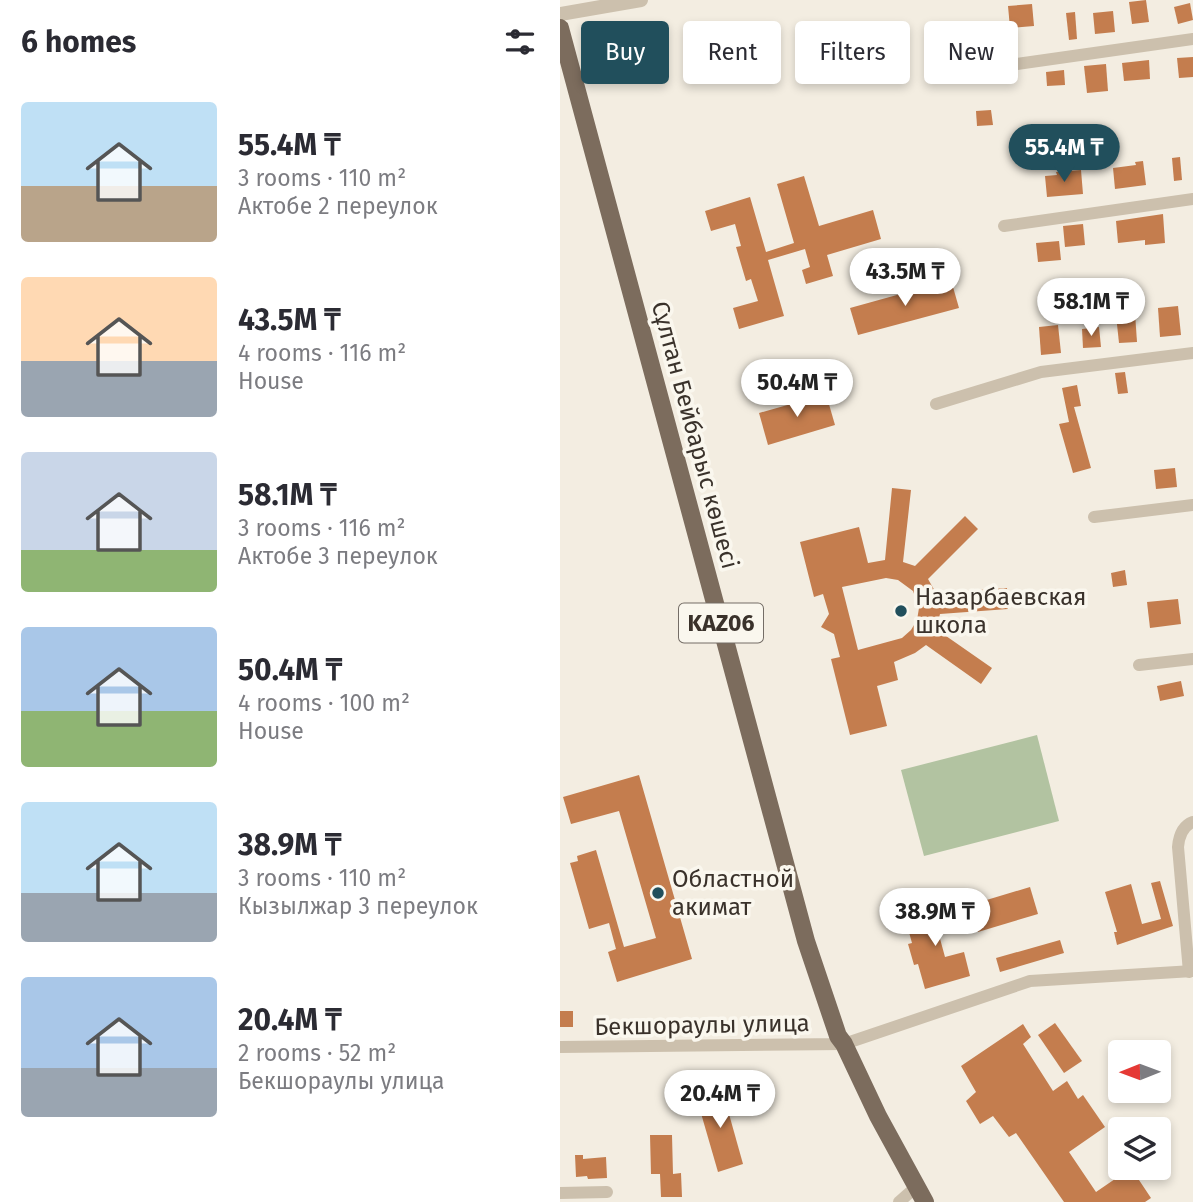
<!DOCTYPE html>
<meta charset="utf-8">
<style>
body{margin:0;font-family:"Fira Sans",sans-serif;background:#f2f2f3;color:#2b2b33;height:100vh;display:flex;flex-direction:column;font-size:26px;white-space:nowrap}
*{box-sizing:border-box;margin:0}
p{font-size:23px;color:#7c7c81}
.icon{flex:none;width:38px;height:38px;fill:none;stroke:currentColor;stroke-width:2;stroke-linecap:round;stroke-linejoin:round}
.map{position:relative;flex:1;overflow:hidden}
.drawer{display:flex;flex-direction:column;background:#fff;width:560px}
.drawer>*{flex:none}
.guide{position:absolute;left:21px;top:21px;width:506px;height:63px;display:flex;gap:14px}
.needle{width:46px;rotate:269deg}
.tools{position:absolute;left:548px;top:1040px;display:grid;gap:14px}
.tools a{display:grid;place-items:center;width:63px;height:63px;border-radius:7px;background:#fff;box-shadow:0 4px 10px #0003;font-size:35px}
.price{position:absolute;translate:-50% -60px;padding:0 16px;border-radius:24px;background:#fff;color:#222;font-size:23px;line-height:46px;filter:drop-shadow(0 2px 4px #0008)}
.price::after{content:'';position:absolute;left:50%;top:42px;width:21px;height:16px;margin-left:-10px;background:inherit;clip-path:polygon(0 0,100% 0,50% 100%)}
.price.active{background:#214f5c;color:#fff}
ul{padding:0;list-style:none}
li{display:flex;align-items:center;gap:21px;height:175px;padding:0 21px}
li span{display:grid;place-items:center;flex:none;width:196px;height:140px;border-radius:7px;color:#555}
li>.icon{margin-inline-start:auto}
span .icon{width:84px;height:84px;fill:#fffc;stroke-width:1}
li b{font-size:30px}
h2{display:flex;justify-content:space-between;align-items:center;height:84px;padding:0 21px;font-size:30px}
.chip{padding:0 24px;border-radius:7px;background:#fff;box-shadow:0 4px 10px #0003;font-size:24px;line-height:63px}
.chip.active{background:#214f5c;color:#fff}
main{display:flex;flex:1;min-height:0}
.map>svg:first-child{display:block}
</style>
<main>
<section class="drawer">
<h2>6 homes<svg class="icon" aria-label="filters" viewBox="0 0 24 24"><path d="M4 7h16M4 17h16"/><circle cx="9" cy="7" r="2"/><circle cx="15" cy="17" r="2"/></svg></h2>
<ul>
<li><span style="background:linear-gradient(#bfe0f5 60%,#b9a48a 0)"><svg class="icon" aria-label="home" viewBox="0 0 24 24"><path d="M3 11l9-7 9 7M6 9v11h12V9"/></svg></span><div><b>55.4M ₸</b><p>3 rooms · 110 m²</p><p>Актобе 2 переулок</p></div></li>
<li><span style="background:linear-gradient(#ffd9b3 60%,#9aa5b1 0)"><svg class="icon" aria-label="home" viewBox="0 0 24 24"><path d="M3 11l9-7 9 7M6 9v11h12V9"/></svg></span><div><b>43.5M ₸</b><p>4 rooms · 116 m²</p><p>House</p></div></li>
<li><span style="background:linear-gradient(#c9d6e8 70%,#8fb573 0)"><svg class="icon" aria-label="home" viewBox="0 0 24 24"><path d="M3 11l9-7 9 7M6 9v11h12V9"/></svg></span><div><b>58.1M ₸</b><p>3 rooms · 116 m²</p><p>Актобе 3 переулок</p></div></li>
<li><span style="background:linear-gradient(#a9c7e8 60%,#8fb573 0)"><svg class="icon" aria-label="home" viewBox="0 0 24 24"><path d="M3 11l9-7 9 7M6 9v11h12V9"/></svg></span><div><b>50.4M ₸</b><p>4 rooms · 100 m²</p><p>House</p></div></li>
<li><span style="background:linear-gradient(#bfe0f5 65%,#9aa5b1 0)"><svg class="icon" aria-label="home" viewBox="0 0 24 24"><path d="M3 11l9-7 9 7M6 9v11h12V9"/></svg></span><div><b>38.9M ₸</b><p>3 rooms · 110 m²</p><p>Кызылжар 3 переулок</p></div></li>
<li><span style="background:linear-gradient(#a9c7e8 65%,#9aa5b1 0)"><svg class="icon" aria-label="home" viewBox="0 0 24 24"><path d="M3 11l9-7 9 7M6 9v11h12V9"/></svg></span><div><b>20.4M ₸</b><p>2 rooms · 52 m²</p><p>Бекшораулы улица</p></div></li>
</ul>
</section>
<div class="map">
<svg width="633" height="1202" viewBox="0 0 633 1202">
<rect width="100%" height="100%" fill="#f3ede1"/>
<path fill="#b2c3a1" d="M 477,735 L 499,821 L 364,856 L 341,770 Z"/>
<g fill="#c47d4e" fill-rule="evenodd">
<path d="M 586,0 L 589,22 L 572,24 L 569,2 Z"/>
<path d="M 630,3 L 633,20 L 618,24 L 614,7 Z"/>
<path d="M 472,4 L 474,26 L 450,28 L 448,6 Z"/>
<path d="M 553,11 L 555,32 L 535,34 L 533,13 Z"/>
<path d="M 515,12 L 517,39 L 509,40 L 506,13 Z"/>
<path d="M 633,57 L 633,77 L 619,78 L 617,58 Z"/>
<path d="M 589,60 L 590,79 L 564,81 L 562,63 Z"/>
<path d="M 546,64 L 548,91 L 527,93 L 524,66 Z"/>
<path d="M 504,70 L 505,85 L 487,86 L 486,72 Z"/>
<path d="M 431,110 L 433,125 L 417,126 L 416,111 Z"/>
<path d="M 620,157 L 622,180 L 614,181 L 612,158 Z"/>
<path d="M 583,161 L 586,185 L 555,189 L 553,168 L 576,165 L 575,162 Z"/>
<path d="M 521,170 L 523,194 L 487,197 L 485,176 L 497,175 L 496,172 Z"/>
<path d="M 244,176 L 259,226 L 313,210 L 321,239 L 267,255 L 273,276 L 246,284 L 242,270 L 250,267 L 245,249 L 208,260 L 224,316 L 179,329 L 173,308 L 198,301 L 191,279 L 186,281 L 176,247 L 181,246 L 175,224 L 151,231 L 145,211 L 190,197 L 206,252 L 234,243 L 217,184 Z"/>
<path d="M 603,214 L 605,243 L 585,245 L 585,240 L 558,243 L 556,221 Z"/>
<path d="M 523,224 L 525,245 L 505,247 L 503,226 Z"/>
<path d="M 499,241 L 501,260 L 478,262 L 476,243 Z"/>
<path d="M 391,280 L 399,308 L 298,335 L 290,308 Z"/>
<path d="M 618,306 L 621,335 L 600,337 L 598,308 Z"/>
<path d="M 575,313 L 577,342 L 559,343 L 556,315 Z"/>
<path d="M 498,325 L 501,353 L 481,355 L 479,327 Z"/>
<path d="M 539,327 L 541,347 L 523,348 L 522,329 Z"/>
<path d="M 565,372 L 568,393 L 558,394 L 555,373 Z"/>
<path d="M 517,385 L 521,406 L 514,407 L 531,468 L 513,473 L 499,424 L 509,422 L 502,388 Z"/>
<path d="M 266,394 L 275,425 L 208,445 L 199,413 Z"/>
<path d="M 615,468 L 617,487 L 596,489 L 594,470 Z"/>
<path d="M 332,488 L 351,490 L 343,562 L 355,566 L 405,516 L 418,529 L 368,579 L 376,593 L 447,588 L 448,609 L 380,614 L 376,629 L 432,668 L 421,684 L 366,645 L 355,653 L 334,662 L 338,680 L 317,686 L 327,726 L 290,735 L 271,659 L 280,657 L 274,634 L 261,627 L 269,614 L 263,594 L 254,597 L 240,542 L 299,527 L 308,563 L 325,560 ZM 326,578 L 338,580 L 353,591 L 359,608 L 357,620 L 351,630 L 342,638 L 298,650 L 282,587 Z"/>
<path d="M 565,570 L 567,585 L 553,587 L 551,573 Z"/>
<path d="M 618,599 L 621,624 L 590,628 L 587,602 Z"/>
<path d="M 621,681 L 624,696 L 600,701 L 597,686 Z"/>
<path d="M 79,775 L 132,959 L 57,982 L 48,952 L 56,949 L 49,923 L 29,929 L 10,863 L 18,861 L 17,856 L 36,850 L 64,947 L 96,938 L 59,811 L 11,824 L 3,797 Z"/>
<path d="M 600,881 L 613,926 L 557,945 L 554,932 L 557,932 L 545,892 L 571,884 L 582,924 L 601,919 L 591,883 Z"/>
<path d="M 470,887 L 478,914 L 418,932 L 410,905 Z"/>
<path d="M 390,905 L 397,930 L 379,935 L 385,957 L 404,952 L 410,976 L 365,989 L 358,964 L 354,965 L 348,944 L 352,943 L 345,918 Z"/>
<path d="M 500,940 L 504,953 L 440,972 L 436,958 Z"/>
<rect x="0" y="1011" width="13" height="16"/>
<path d="M 495,1023 L 522,1061 L 504,1073 L 478,1035 Z"/>
<path d="M 463,1024 L 471,1037 L 463,1044 L 493,1091 L 507,1081 L 518,1099 L 523,1095 L 545,1127 L 509,1152 L 536,1192 L 571,1168 L 591,1198 L 585,1202 L 504,1202 L 456,1133 L 449,1137 L 433,1116 L 420,1124 L 406,1101 L 416,1092 L 401,1066 Z"/>
<path d="M 162,1089 L 183,1164 L 158,1172 L 136,1096 Z"/>
<path d="M 90,1135 L 112,1135 L 113,1174 L 121,1173 L 122,1197 L 101,1197 L 100,1174 L 91,1174 Z"/>
<path d="M 15,1155 L 23,1155 L 23,1159 L 46,1157 L 47,1178 L 28,1179 L 27,1176 L 16,1177 Z"/>
</g>
<g fill="none" stroke-linecap="round" stroke-linejoin="round">
<g stroke="#ccc0ad" stroke-width="12">
<path d="M 401,72 L 633,39"/>
<path d="M 444,226 L 633,199"/>
<path d="M 376,404 L 481,372 L 633,353"/>
<path d="M 534,517 L 633,505"/>
<path d="M 579,665 L 633,659"/>
<path d="M 629,972 L 618,847 C 619,836 622,826 633,822"/>
<path d="M 0,1047 L 284,1044 L 470,981 L 633,971"/>
<path d="M 0,1193 L 47,1192"/>
<path d="M 339,1202 L 356,1187"/>
</g>
<path stroke="#ccc0ad" stroke-width="14" d="M 0,14 L 81,0"/>
<path stroke="#7c6c5d" stroke-width="18" d="M 0,28 L 246,941 L 278,1036 L 284,1044 L 318,1116 L 365,1202"/>
</g>
<g fill="#214f5c" stroke="#faf7ee" stroke-width="2.5">
<circle cx="341" cy="611" r="7"/>
<circle cx="98" cy="893" r="7"/>
</g>
<g text-anchor="middle" dominant-baseline="central" stroke-width="7" stroke-linejoin="round" paint-order="stroke">
<rect fill="#faf7ee" stroke="#746d66" stroke-width="2" x="119" y="603.5" width="84" height="39" rx="5"/>
<g font-size="23" font-weight="bold" fill="#3a322b">
<text x="161" y="623">KAZ06</text>
</g>
<g font-size="24" fill="#3a322b" stroke="#faf7ee">
<text transform="translate(135 435) rotate(75)">Сұлтан Бейбарыс көшесі</text>
<text transform="translate(142 1025) rotate(-1)">Бекшораулы улица</text>
</g>
<g font-size="24" fill="#3a322b" stroke="#faf7ee" text-anchor="start">
<text x="355" y="597">Назарбаевская<tspan x="355" dy="28">школа</tspan></text>
<text x="112" y="879">Областной<tspan x="112" dy="28">акимат</tspan></text>
</g>
</g>
</svg>
<div class="tools">
<a><svg class="needle" viewBox="-14 -14 28 28"><path d="M0-13l5 13h-10z" fill="#e53935"/><path d="M0 13l5-13h-10z" fill="#7c7c81"/></svg></a>
<a><svg class="icon" aria-label="layers" viewBox="0 0 24 24"><path d="M12 4l9 5-9 5-9-5zM3 14l9 5 9-5"/></svg></a>
</div>
<b class="price active" style="left:504px;top:184px">55.4M ₸</b>
<b class="price" style="left:345px;top:308px">43.5M ₸</b>
<b class="price" style="left:531px;top:338px">58.1M ₸</b>
<b class="price" style="left:237px;top:419px">50.4M ₸</b>
<b class="price" style="left:375px;top:948px">38.9M ₸</b>
<b class="price" style="left:160px;top:1130px">20.4M ₸</b>
<div class="guide">
<a class="chip active">Buy</a>
<a class="chip">Rent</a>
<a class="chip">Filters</a>
<a class="chip">New</a>
</div>
</div>
</main>
